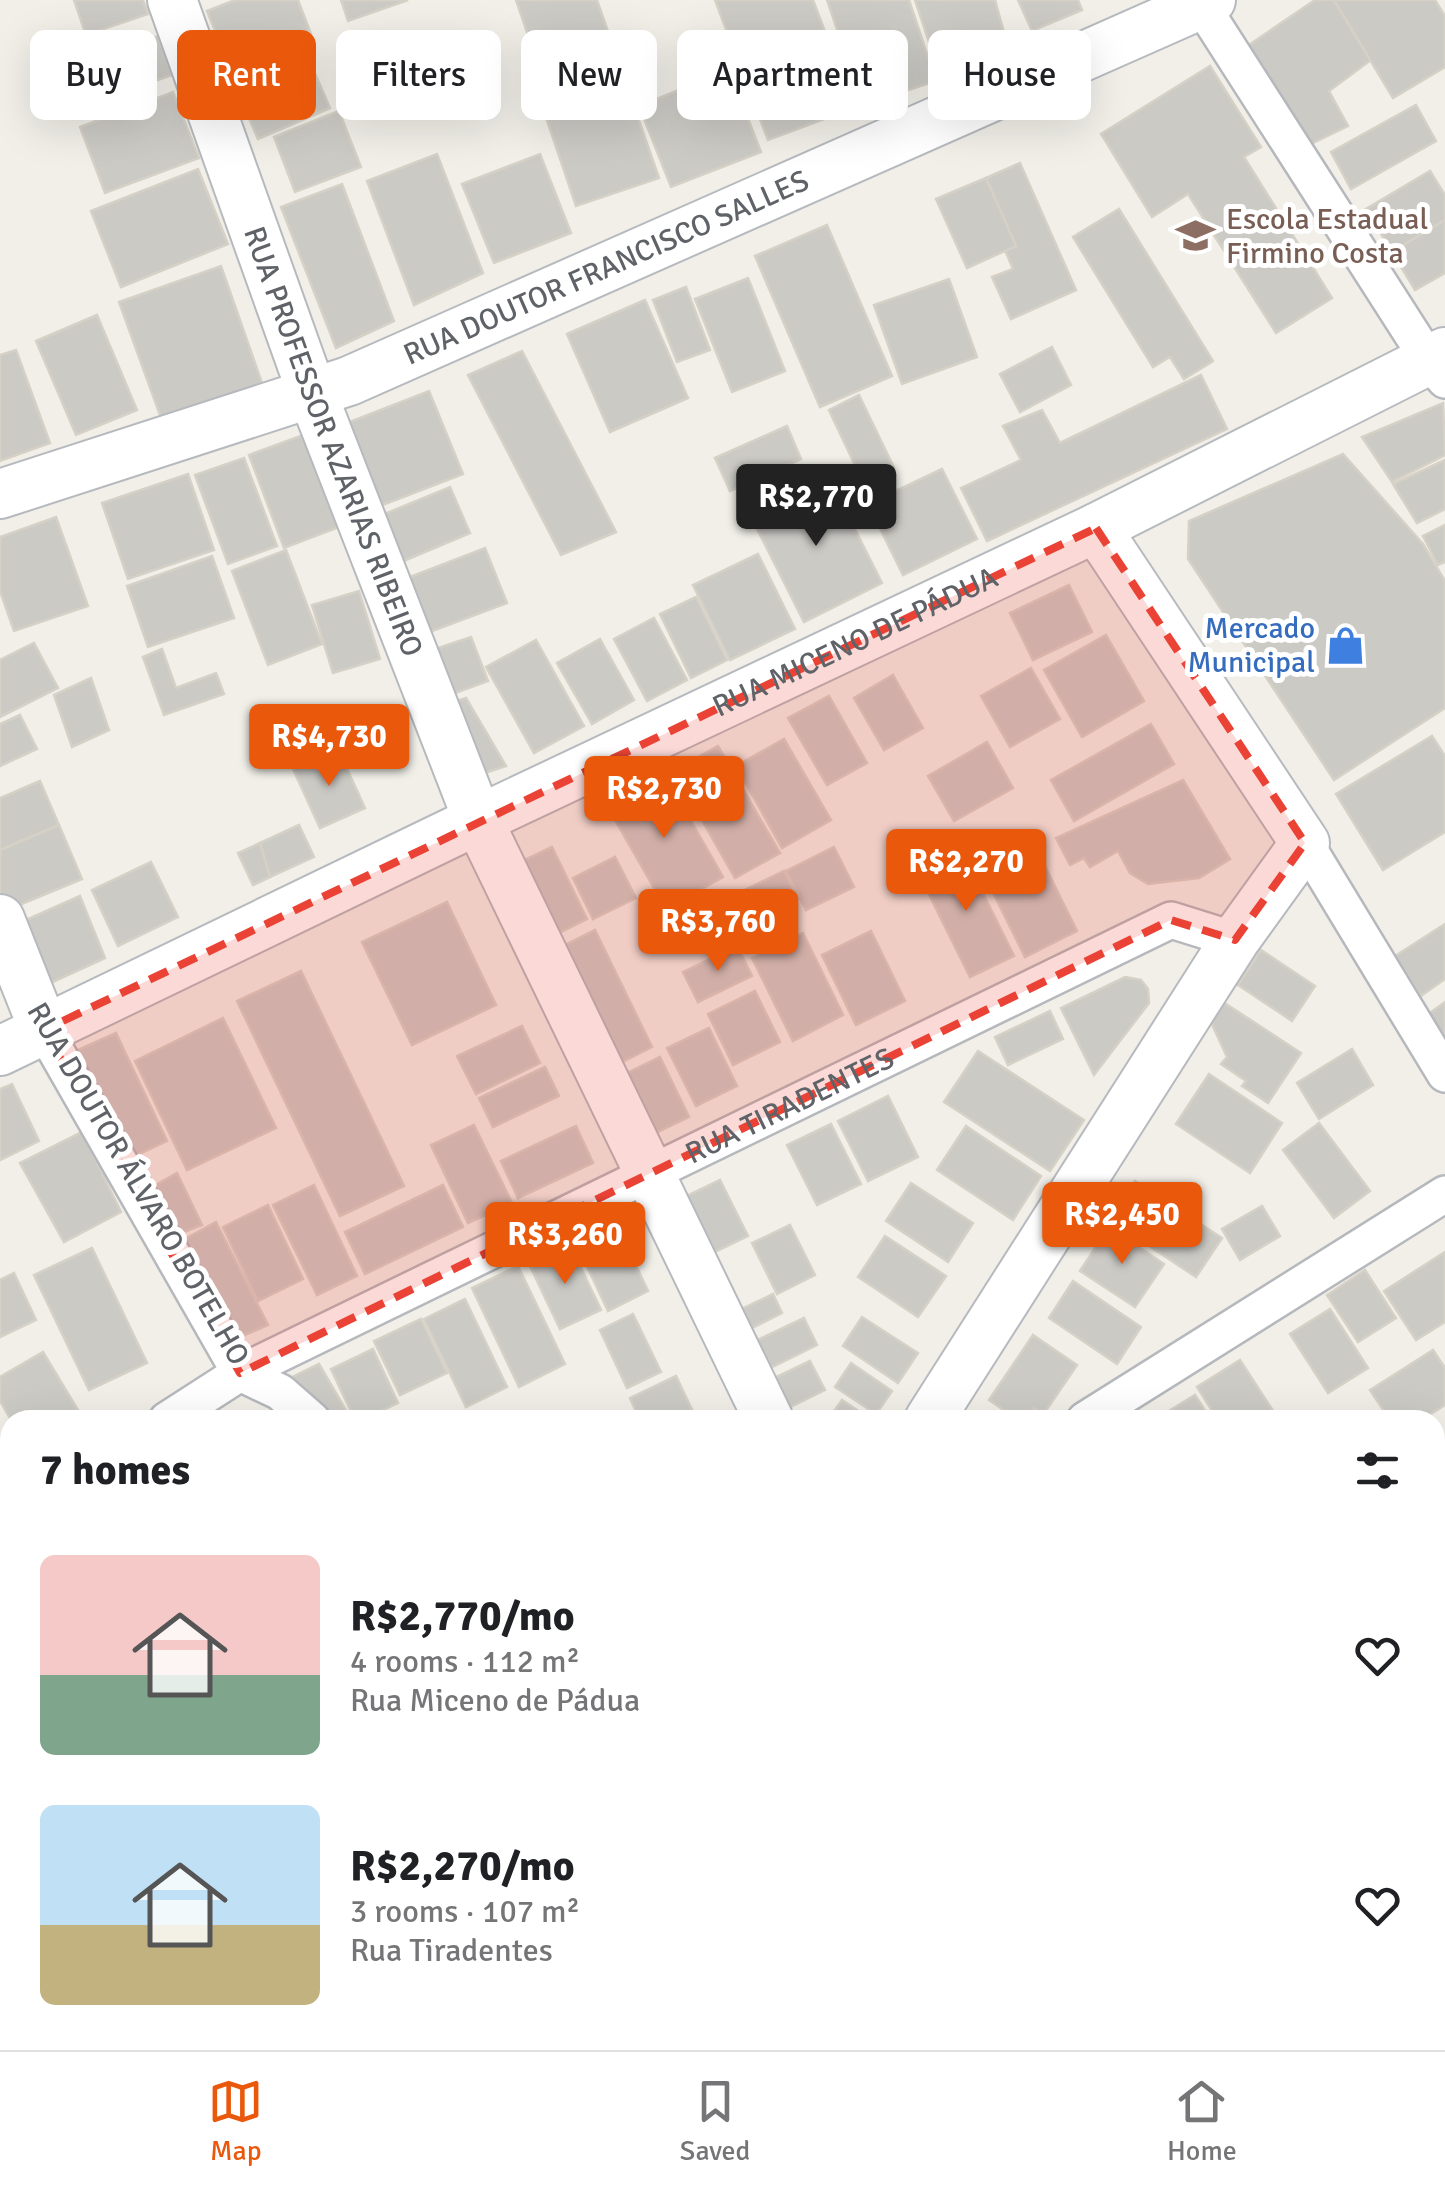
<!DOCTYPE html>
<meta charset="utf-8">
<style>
body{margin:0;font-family:Signika,sans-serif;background:#f2f2f2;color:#202124;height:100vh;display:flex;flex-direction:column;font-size:38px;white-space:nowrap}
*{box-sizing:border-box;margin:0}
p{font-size:32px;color:#757577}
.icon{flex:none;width:55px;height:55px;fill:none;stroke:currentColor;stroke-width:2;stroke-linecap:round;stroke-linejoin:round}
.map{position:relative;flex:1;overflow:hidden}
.panel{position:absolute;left:0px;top:1410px;width:1445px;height:640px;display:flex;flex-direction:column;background:#fff;border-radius:30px 30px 0 0;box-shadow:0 10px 40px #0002}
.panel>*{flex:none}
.guide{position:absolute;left:30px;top:30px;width:1385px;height:90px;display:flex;gap:20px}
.price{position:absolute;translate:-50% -85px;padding:0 22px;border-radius:10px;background:#ea580c;color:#fff;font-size:32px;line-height:65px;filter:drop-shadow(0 2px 5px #0008)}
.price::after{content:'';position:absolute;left:50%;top:60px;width:30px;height:22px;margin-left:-15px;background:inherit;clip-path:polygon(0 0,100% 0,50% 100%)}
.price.on{background:#222;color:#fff}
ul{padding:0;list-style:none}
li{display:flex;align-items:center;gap:30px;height:250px;padding:0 40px}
li span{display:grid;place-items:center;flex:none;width:280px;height:200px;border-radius:15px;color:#555}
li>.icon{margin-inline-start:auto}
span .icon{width:120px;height:120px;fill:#fffc;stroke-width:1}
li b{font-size:42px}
h2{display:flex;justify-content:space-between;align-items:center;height:120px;padding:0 40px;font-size:42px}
.tag{padding:0 35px;border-radius:15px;background:#fff;box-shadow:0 10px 40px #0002;font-size:35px;line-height:90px}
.tag.on{background:#ea580c;color:#fff}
.tab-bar{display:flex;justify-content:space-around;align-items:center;height:140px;border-top:2px solid #e0e0e0;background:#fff;font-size:28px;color:#757577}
.tab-bar a{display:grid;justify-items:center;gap:5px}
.tab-bar .on{color:#ea580c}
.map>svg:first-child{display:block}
</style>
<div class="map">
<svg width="1445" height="2050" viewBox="0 0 1445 2050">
<rect width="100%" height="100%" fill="#f1efe8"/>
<g fill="#cccac5" stroke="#d6d1c6" stroke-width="2.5">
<path d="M 74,0 L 143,0 L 148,14 L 86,35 Z"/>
<path d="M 235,0 L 298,0 L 311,34 L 229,65 L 207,11 Z"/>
<path d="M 341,0 L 408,0 L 348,21 Z"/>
<path d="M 516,0 L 597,0 L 659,178 L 576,206 L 531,73 L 540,70 Z"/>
<path d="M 715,0 L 813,0 L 854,108 L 768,140 Z"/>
<path d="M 827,0 L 909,0 L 936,81 L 863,105 Z"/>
<path d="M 915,0 L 995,0 L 1006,40 L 935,60 Z"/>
<path d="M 1018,0 L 1078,0 L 1082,10 L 1032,31 Z"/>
<path d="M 1315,0 L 1334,0 L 1371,60 L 1329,91 L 1348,126 L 1305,147 L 1243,49 Z"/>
<path d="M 1334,0 L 1435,0 L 1445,16 L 1445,67 L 1393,98 Z"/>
<path d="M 158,36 L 172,75 L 110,97 L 96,58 Z"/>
<path d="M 304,48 L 330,108 L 258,139 L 232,79 Z"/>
<path d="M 1210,66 L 1261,147 L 1244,157 L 1332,298 L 1276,333 L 1188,194 L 1152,217 L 1101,134 Z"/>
<path d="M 729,70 L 761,152 L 671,187 L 639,106 Z"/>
<path d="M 173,92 L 199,158 L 105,193 L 80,127 Z"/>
<path d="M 1416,105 L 1436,141 L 1351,189 L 1331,152 Z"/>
<path d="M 339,111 L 361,167 L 295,192 L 274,137 Z"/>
<path d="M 437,154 L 483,273 L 414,305 L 367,181 Z"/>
<path d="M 540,154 L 571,233 L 494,263 L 462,184 Z"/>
<path d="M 1020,163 L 1076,290 L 1011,319 L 992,277 L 1013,269 L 1005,250 L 1016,246 L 986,178 Z"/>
<path d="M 198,169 L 228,244 L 121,287 L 91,211 Z"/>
<path d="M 1430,171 L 1445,195 L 1445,220 L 1392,252 L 1366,209 Z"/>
<path d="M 986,178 L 1016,246 L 967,268 L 936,199 Z"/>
<path d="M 342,184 L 394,321 L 336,348 L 281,207 Z"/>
<path d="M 1119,209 L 1213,361 L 1184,379 L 1170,357 L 1153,367 L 1073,237 Z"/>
<path d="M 1445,220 L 1445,273 L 1415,290 L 1392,252 Z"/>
<path d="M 827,225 L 892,376 L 820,407 L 755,256 Z"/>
<path d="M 221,266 L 262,383 L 161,418 L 119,302 Z"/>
<path d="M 748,278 L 785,371 L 732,392 L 695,299 Z"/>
<path d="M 949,279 L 977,357 L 902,384 L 874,305 Z"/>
<path d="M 686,287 L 710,350 L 677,362 L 653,300 Z"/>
<path d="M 645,300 L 688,398 L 610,432 L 567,334 Z"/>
<path d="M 97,315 L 137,410 L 76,435 L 36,341 Z"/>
<path d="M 1052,347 L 1071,385 L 1020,412 L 1000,374 Z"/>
<path d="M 16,350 L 50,443 L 0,461 L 0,355 Z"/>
<path d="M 522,351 L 616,532 L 561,555 L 468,375 Z"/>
<path d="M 1201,375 L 1227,429 L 987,541 L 961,488 L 1021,460 L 1003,426 L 1042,410 L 1060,443 Z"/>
<path d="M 429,391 L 463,474 L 375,508 L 342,425 Z"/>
<path d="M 859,395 L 894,468 L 863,482 L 829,410 Z"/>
<path d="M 1443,403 L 1445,455 L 1392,482 L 1362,437 Z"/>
<path d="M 787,426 L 801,459 L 730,491 L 715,458 Z"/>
<path d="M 303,435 L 339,527 L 284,548 L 249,455 Z"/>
<path d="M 1343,454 L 1423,544 L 1445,581 L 1445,708 L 1334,780 L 1188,559 L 1189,521 Z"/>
<path d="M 244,458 L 277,546 L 228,564 L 195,475 Z"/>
<path d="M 1445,460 L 1445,509 L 1417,523 L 1393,484 Z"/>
<path d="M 942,469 L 977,539 L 903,575 L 868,504 Z"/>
<path d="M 188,474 L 214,550 L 128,579 L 102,503 Z"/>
<path d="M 828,476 L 882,583 L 804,622 L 750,515 Z"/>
<path d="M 450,487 L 470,533 L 394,565 L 375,518 Z"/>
<path d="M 56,517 L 88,606 L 14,631 L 0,591 L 0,537 Z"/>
<path d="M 1445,525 L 1445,562 L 1438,565 L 1423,536 Z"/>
<path d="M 485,548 L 507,603 L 419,636 L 397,582 Z"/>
<path d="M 286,550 L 322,644 L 268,665 L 232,571 Z"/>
<path d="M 758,554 L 795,629 L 730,660 L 693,585 Z"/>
<path d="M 212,556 L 234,618 L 148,647 L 127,586 Z"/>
<path d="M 1069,585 L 1092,632 L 1033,660 L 1010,613 Z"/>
<path d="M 359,591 L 380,659 L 333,673 L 312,605 Z"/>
<path d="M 696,597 L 727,660 L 691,678 L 660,614 Z"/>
<path d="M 654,618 L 687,680 L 647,701 L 614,639 Z"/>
<path d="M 1106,635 L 1144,701 L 1082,737 L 1044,670 Z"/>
<path d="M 471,637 L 488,681 L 439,699 L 423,653 Z"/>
<path d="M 600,639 L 634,700 L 592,724 L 557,663 Z"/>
<path d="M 536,640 L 584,726 L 534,753 L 486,667 Z"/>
<path d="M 34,643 L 58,688 L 0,717 L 0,660 Z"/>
<path d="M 162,649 L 176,688 L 216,673 L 224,694 L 164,715 L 143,657 Z"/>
<path d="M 1031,668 L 1060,719 L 1010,747 L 981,696 Z"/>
<path d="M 893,675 L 923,728 L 884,750 L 854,698 Z"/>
<path d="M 91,678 L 109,730 L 72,747 L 54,695 Z"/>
<path d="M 829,696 L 867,763 L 827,785 L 788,718 Z"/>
<path d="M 466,698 L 506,766 L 464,780 L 438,707 Z"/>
<path d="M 20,715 L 37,749 L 0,766 L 0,724 Z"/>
<path d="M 1151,724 L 1174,764 L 1074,821 L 1051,780 Z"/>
<path d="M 1432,736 L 1445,756 L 1445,832 L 1383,870 L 1336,794 Z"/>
<path d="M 784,739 L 831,820 L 782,848 L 736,766 Z"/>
<path d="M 987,742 L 1013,788 L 954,821 L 928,776 Z"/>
<path d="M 718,746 L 780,853 L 735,878 L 674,771 Z"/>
<path d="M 338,749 L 365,808 L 320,828 L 293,769 Z"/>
<path d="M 663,772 L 723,877 L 666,909 L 606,804 Z"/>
<path d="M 1183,780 L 1230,859 L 1199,878 L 1148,884 L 1130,873 L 1118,851 L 1090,867 L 1084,858 L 1070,865 L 1056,838 Z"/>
<path d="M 40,781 L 59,825 L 0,850 L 0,798 Z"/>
<path d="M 59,825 L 82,879 L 7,910 L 0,892 L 0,850 Z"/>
<path d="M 299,825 L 314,857 L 270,877 L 260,843 Z"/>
<path d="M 260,843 L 270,877 L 253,885 L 238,853 Z"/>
<path d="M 1035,846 L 1077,931 L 1025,957 L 983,872 Z"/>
<path d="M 552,847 L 587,919 L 549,938 L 514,865 Z"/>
<path d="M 834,847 L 854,887 L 806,910 L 786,871 Z"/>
<path d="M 962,851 L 1014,956 L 970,977 L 918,872 Z"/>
<path d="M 615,857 L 636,898 L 593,919 L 573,878 Z"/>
<path d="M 151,862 L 178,917 L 118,946 L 92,890 Z"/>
<path d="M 784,871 L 798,899 L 731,930 L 718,903 Z"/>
<path d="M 80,896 L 105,958 L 33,991 L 8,928 Z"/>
<path d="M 447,902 L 496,1005 L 412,1045 L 362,942 Z"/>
<path d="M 1445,924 L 1445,979 L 1421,996 L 1395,956 Z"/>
<path d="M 595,930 L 652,1047 L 610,1068 L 553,951 Z"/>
<path d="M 871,931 L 905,1001 L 856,1025 L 822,955 Z"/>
<path d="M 803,933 L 843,1015 L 793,1041 L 752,958 Z"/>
<path d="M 737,946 L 752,976 L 698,1002 L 683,972 Z"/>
<path d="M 1261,950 L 1315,986 L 1292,1021 L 1238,985 Z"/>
<path d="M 301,971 L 404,1186 L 340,1216 L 237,1001 Z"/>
<path d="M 1125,977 L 1141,980 L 1148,989 L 1149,1003 L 1094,1075 L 1061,1008 Z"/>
<path d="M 755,991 L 780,1042 L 733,1065 L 708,1014 Z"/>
<path d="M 1223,1002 L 1301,1053 L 1268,1103 L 1242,1086 L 1246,1081 L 1221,1064 L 1227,1057 L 1211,1022 Z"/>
<path d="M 1445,1002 L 1445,1044 L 1423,1018 Z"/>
<path d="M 1050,1011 L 1063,1039 L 1008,1065 L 995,1037 Z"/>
<path d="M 223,1018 L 276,1128 L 187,1170 L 135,1061 Z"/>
<path d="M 522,1026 L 540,1063 L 476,1094 L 457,1056 Z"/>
<path d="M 709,1028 L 737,1086 L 696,1106 L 667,1048 Z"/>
<path d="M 116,1033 L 167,1141 L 126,1160 L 73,1052 Z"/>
<path d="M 1352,1049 L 1373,1085 L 1319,1119 L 1297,1083 Z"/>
<path d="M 978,1051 L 1084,1120 L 1050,1171 L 944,1102 Z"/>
<path d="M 660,1057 L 689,1117 L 645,1138 L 615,1079 Z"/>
<path d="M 545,1067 L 559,1096 L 493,1127 L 479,1098 Z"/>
<path d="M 1209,1074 L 1282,1123 L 1250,1173 L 1176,1124 Z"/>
<path d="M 12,1084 L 39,1141 L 0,1160 L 0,1089 Z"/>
<path d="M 888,1096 L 918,1157 L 868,1181 L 838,1121 Z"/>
<path d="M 1319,1123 L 1370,1191 L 1334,1218 L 1283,1150 Z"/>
<path d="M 831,1124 L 861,1184 L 817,1205 L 787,1145 Z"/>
<path d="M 474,1125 L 512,1203 L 468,1223 L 431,1145 Z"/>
<path d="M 576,1126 L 593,1163 L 518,1198 L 501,1161 Z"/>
<path d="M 966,1126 L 1041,1176 L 1013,1220 L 937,1170 Z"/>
<path d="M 82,1132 L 121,1212 L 64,1242 L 20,1163 Z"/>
<path d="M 177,1173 L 202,1225 L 166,1239 L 143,1192 Z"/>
<path d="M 720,1180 L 748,1236 L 700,1259 L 672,1203 Z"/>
<path d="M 1135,1181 L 1222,1238 L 1196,1277 L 1110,1220 Z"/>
<path d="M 911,1183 L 973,1223 L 948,1262 L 886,1221 Z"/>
<path d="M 314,1185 L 357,1276 L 317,1295 L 273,1205 Z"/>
<path d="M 443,1185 L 463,1227 L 365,1274 L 345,1232 Z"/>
<path d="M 268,1205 L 303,1279 L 258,1301 L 223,1227 Z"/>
<path d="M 1262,1206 L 1280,1236 L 1240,1260 L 1222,1229 Z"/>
<path d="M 216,1222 L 268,1325 L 224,1344 L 174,1245 Z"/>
<path d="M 790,1225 L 815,1275 L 777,1294 L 752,1243 Z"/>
<path d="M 618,1227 L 648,1291 L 608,1311 L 578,1247 Z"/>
<path d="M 1109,1227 L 1164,1264 L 1135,1307 L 1080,1271 Z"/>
<path d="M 885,1236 L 946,1276 L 918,1317 L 858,1277 Z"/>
<path d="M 570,1245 L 601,1310 L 560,1329 L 529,1264 Z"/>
<path d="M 92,1248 L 147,1363 L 89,1390 L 34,1275 Z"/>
<path d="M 1445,1252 L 1445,1322 L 1416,1340 L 1384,1291 Z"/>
<path d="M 518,1266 L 565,1364 L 519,1387 L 472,1288 Z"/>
<path d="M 1365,1270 L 1396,1318 L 1358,1342 L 1327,1295 Z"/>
<path d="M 14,1273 L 36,1320 L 0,1337 L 0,1280 Z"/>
<path d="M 1073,1281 L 1141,1327 L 1117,1364 L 1049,1318 Z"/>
<path d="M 773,1294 L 782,1313 L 736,1336 L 727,1316 Z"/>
<path d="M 465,1299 L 507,1387 L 466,1407 L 424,1319 Z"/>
<path d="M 1330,1309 L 1368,1368 L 1328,1393 L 1290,1334 Z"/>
<path d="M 633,1314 L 661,1372 L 627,1388 L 600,1330 Z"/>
<path d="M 862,1317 L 918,1353 L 898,1383 L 843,1346 Z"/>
<path d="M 804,1318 L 817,1345 L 758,1374 L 745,1346 Z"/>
<path d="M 421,1319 L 447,1373 L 400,1395 L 374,1341 Z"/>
<path d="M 1033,1335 L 1077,1365 L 1043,1415 L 1034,1408 L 1025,1420 L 1018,1420 L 989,1400 Z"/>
<path d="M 373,1349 L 398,1403 L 362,1420 L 355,1420 L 331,1369 Z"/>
<path d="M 1433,1350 L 1445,1368 L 1445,1405 L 1421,1420 L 1390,1420 L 1370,1390 Z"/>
<path d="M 43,1352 L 84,1420 L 11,1420 L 0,1401 L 0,1377 Z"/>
<path d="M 1240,1360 L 1279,1420 L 1218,1420 L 1197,1387 Z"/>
<path d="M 810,1361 L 825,1390 L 776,1414 L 762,1384 Z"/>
<path d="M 851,1363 L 892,1391 L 876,1414 L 835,1387 Z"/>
<path d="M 319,1364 L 348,1414 L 327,1419 L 282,1382 Z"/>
<path d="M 676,1376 L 694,1414 L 682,1420 L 640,1420 L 630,1398 Z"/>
<path d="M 1195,1395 L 1211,1420 L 1156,1420 L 1156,1419 Z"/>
<path d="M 842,1400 L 872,1420 L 828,1420 Z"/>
<path d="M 1445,1516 L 1445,1570 L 1435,1552 L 1435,1522 Z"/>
<path d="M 10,1614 L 10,1703 L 0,1690 L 0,1622 Z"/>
<path d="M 1445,1692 L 1445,1754 L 1435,1760 L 1435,1697 Z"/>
<path d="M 583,2040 L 632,2040 L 632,2050 L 576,2050 Z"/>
<path d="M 712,2040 L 712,2050 L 639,2050 L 639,2042 Z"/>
<path d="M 718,2040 L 771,2040 L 772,2050 L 719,2050 Z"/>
<path d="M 783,2040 L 837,2040 L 838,2050 L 784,2050 Z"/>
<path d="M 920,2040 L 920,2050 L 873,2050 L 873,2041 Z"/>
<path d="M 938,2040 L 978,2040 L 978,2050 L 939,2050 Z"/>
<path d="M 1065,2040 L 1129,2040 L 1111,2050 L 1071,2050 Z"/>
</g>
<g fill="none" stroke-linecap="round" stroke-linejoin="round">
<defs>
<g id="street">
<path d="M 1198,0 L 1428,359 L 1445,380"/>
<path d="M 1305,843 L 1445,1074"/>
<path d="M 44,1030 L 240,1373 L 280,1392 L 312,1420"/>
<path id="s1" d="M 167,1420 L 240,1373 L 1171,920 L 1235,940"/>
<path d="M 1085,1420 L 1445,1194"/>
<path d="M 0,1527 L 10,1521"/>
<path d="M 1435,1646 L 1445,1640"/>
<path d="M 1435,1897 L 1445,1891"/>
<path d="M 1036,2040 L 1039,2050"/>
<path d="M 73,2050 L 80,2040"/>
<path d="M 1182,2050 L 1199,2040"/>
</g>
<g id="secondary">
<path id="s2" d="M 172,0 L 312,393 L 478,820 L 769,1420"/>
<path id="s3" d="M 0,494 L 349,381 L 1211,0"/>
<path d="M 0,919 L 44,1030"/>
<path id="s4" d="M 0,1051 L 478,820 L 1096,528 L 1445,352"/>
<path d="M 929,1420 L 1235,940 L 1305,843 L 1096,528"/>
<path d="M 519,2050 L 525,2040"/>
</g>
</defs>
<use href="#street" stroke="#b5b8bc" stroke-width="40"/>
<use href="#secondary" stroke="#b6babf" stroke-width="52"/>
<use href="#street" stroke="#fff" stroke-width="35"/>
<use href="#secondary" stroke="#fff" stroke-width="48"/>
</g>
<path fill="#ea4335" fill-opacity="0.2" stroke="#ea4335" stroke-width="8" stroke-dasharray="20 12" stroke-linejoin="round" d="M 1096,528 L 1305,843 L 1235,940 L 1171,920 L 240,1373 L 44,1030 Z"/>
<defs>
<symbol id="school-bare" viewBox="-9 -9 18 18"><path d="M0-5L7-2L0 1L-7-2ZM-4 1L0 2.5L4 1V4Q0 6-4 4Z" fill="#8d6e63" stroke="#fff" stroke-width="2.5" paint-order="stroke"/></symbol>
<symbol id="shop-bare" viewBox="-9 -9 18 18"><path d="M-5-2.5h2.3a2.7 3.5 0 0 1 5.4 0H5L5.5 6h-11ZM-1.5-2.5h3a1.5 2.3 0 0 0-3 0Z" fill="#3f7fe0" stroke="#fff" stroke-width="2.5" paint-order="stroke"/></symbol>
</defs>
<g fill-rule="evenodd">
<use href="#school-bare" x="1168" y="208" width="55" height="55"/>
<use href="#shop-bare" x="1318" y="618" width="55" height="55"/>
</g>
<g text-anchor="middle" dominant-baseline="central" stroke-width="10" stroke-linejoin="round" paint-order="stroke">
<g font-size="30" fill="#785e54" stroke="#fff" text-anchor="start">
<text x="1226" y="219">Escola Estadual<tspan x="1226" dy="34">Firmino Costa</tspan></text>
</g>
<g font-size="30" fill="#5f6368" stroke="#fff">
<text stroke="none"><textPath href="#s3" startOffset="648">RUA DOUTOR FRANCISCO SALLES</textPath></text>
<text stroke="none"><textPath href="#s2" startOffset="470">RUA PROFESSOR AZARIAS RIBEIRO</textPath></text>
<text stroke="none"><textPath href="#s4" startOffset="948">RUA MICENO DE PÁDUA</textPath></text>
<text stroke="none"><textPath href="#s1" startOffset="698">RUA TIRADENTES</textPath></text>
<text transform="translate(138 1184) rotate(60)">RUA DOUTOR ÁLVARO BOTELHO</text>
</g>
<g font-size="30" fill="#366cbe" stroke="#fff" text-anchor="end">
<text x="1315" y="628">Mercado<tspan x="1315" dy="34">Municipal</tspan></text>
</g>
</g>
</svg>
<b class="price on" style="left:816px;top:549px">R$2,770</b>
<b class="price" style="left:329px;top:789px">R$4,730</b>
<b class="price" style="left:664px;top:841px">R$2,730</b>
<b class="price" style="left:966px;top:914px">R$2,270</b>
<b class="price" style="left:718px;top:974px">R$3,760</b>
<b class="price" style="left:1122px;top:1267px">R$2,450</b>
<b class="price" style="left:565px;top:1287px">R$3,260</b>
<div class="guide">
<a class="tag">Buy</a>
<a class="tag on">Rent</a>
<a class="tag">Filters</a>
<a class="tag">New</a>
<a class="tag">Apartment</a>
<a class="tag">House</a>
</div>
<section class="panel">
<h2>7 homes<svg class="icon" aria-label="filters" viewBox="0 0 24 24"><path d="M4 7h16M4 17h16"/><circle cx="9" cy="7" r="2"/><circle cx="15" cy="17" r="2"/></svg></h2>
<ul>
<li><span style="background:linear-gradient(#f6c9c9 60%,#7fa58c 0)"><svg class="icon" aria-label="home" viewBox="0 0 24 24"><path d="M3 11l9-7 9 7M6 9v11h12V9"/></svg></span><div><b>R$2,770/mo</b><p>4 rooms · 112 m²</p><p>Rua Miceno de Pádua</p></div><svg class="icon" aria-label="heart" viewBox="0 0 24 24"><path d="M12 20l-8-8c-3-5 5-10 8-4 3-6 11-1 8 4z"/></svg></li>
<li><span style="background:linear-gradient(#bfe0f5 60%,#c2b280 0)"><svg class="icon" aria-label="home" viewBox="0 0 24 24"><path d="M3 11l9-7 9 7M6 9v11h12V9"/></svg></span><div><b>R$2,270/mo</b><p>3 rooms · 107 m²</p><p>Rua Tiradentes</p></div><svg class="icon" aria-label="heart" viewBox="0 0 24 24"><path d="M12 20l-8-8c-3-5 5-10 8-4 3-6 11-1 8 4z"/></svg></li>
</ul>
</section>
</div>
<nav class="tab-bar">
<a class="on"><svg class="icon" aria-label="map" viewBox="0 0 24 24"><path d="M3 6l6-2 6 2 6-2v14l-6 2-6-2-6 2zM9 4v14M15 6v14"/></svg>Map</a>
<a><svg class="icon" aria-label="saved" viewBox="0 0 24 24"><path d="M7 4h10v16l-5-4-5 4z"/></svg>Saved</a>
<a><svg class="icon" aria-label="home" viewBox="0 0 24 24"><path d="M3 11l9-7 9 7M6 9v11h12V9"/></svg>Home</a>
</nav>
